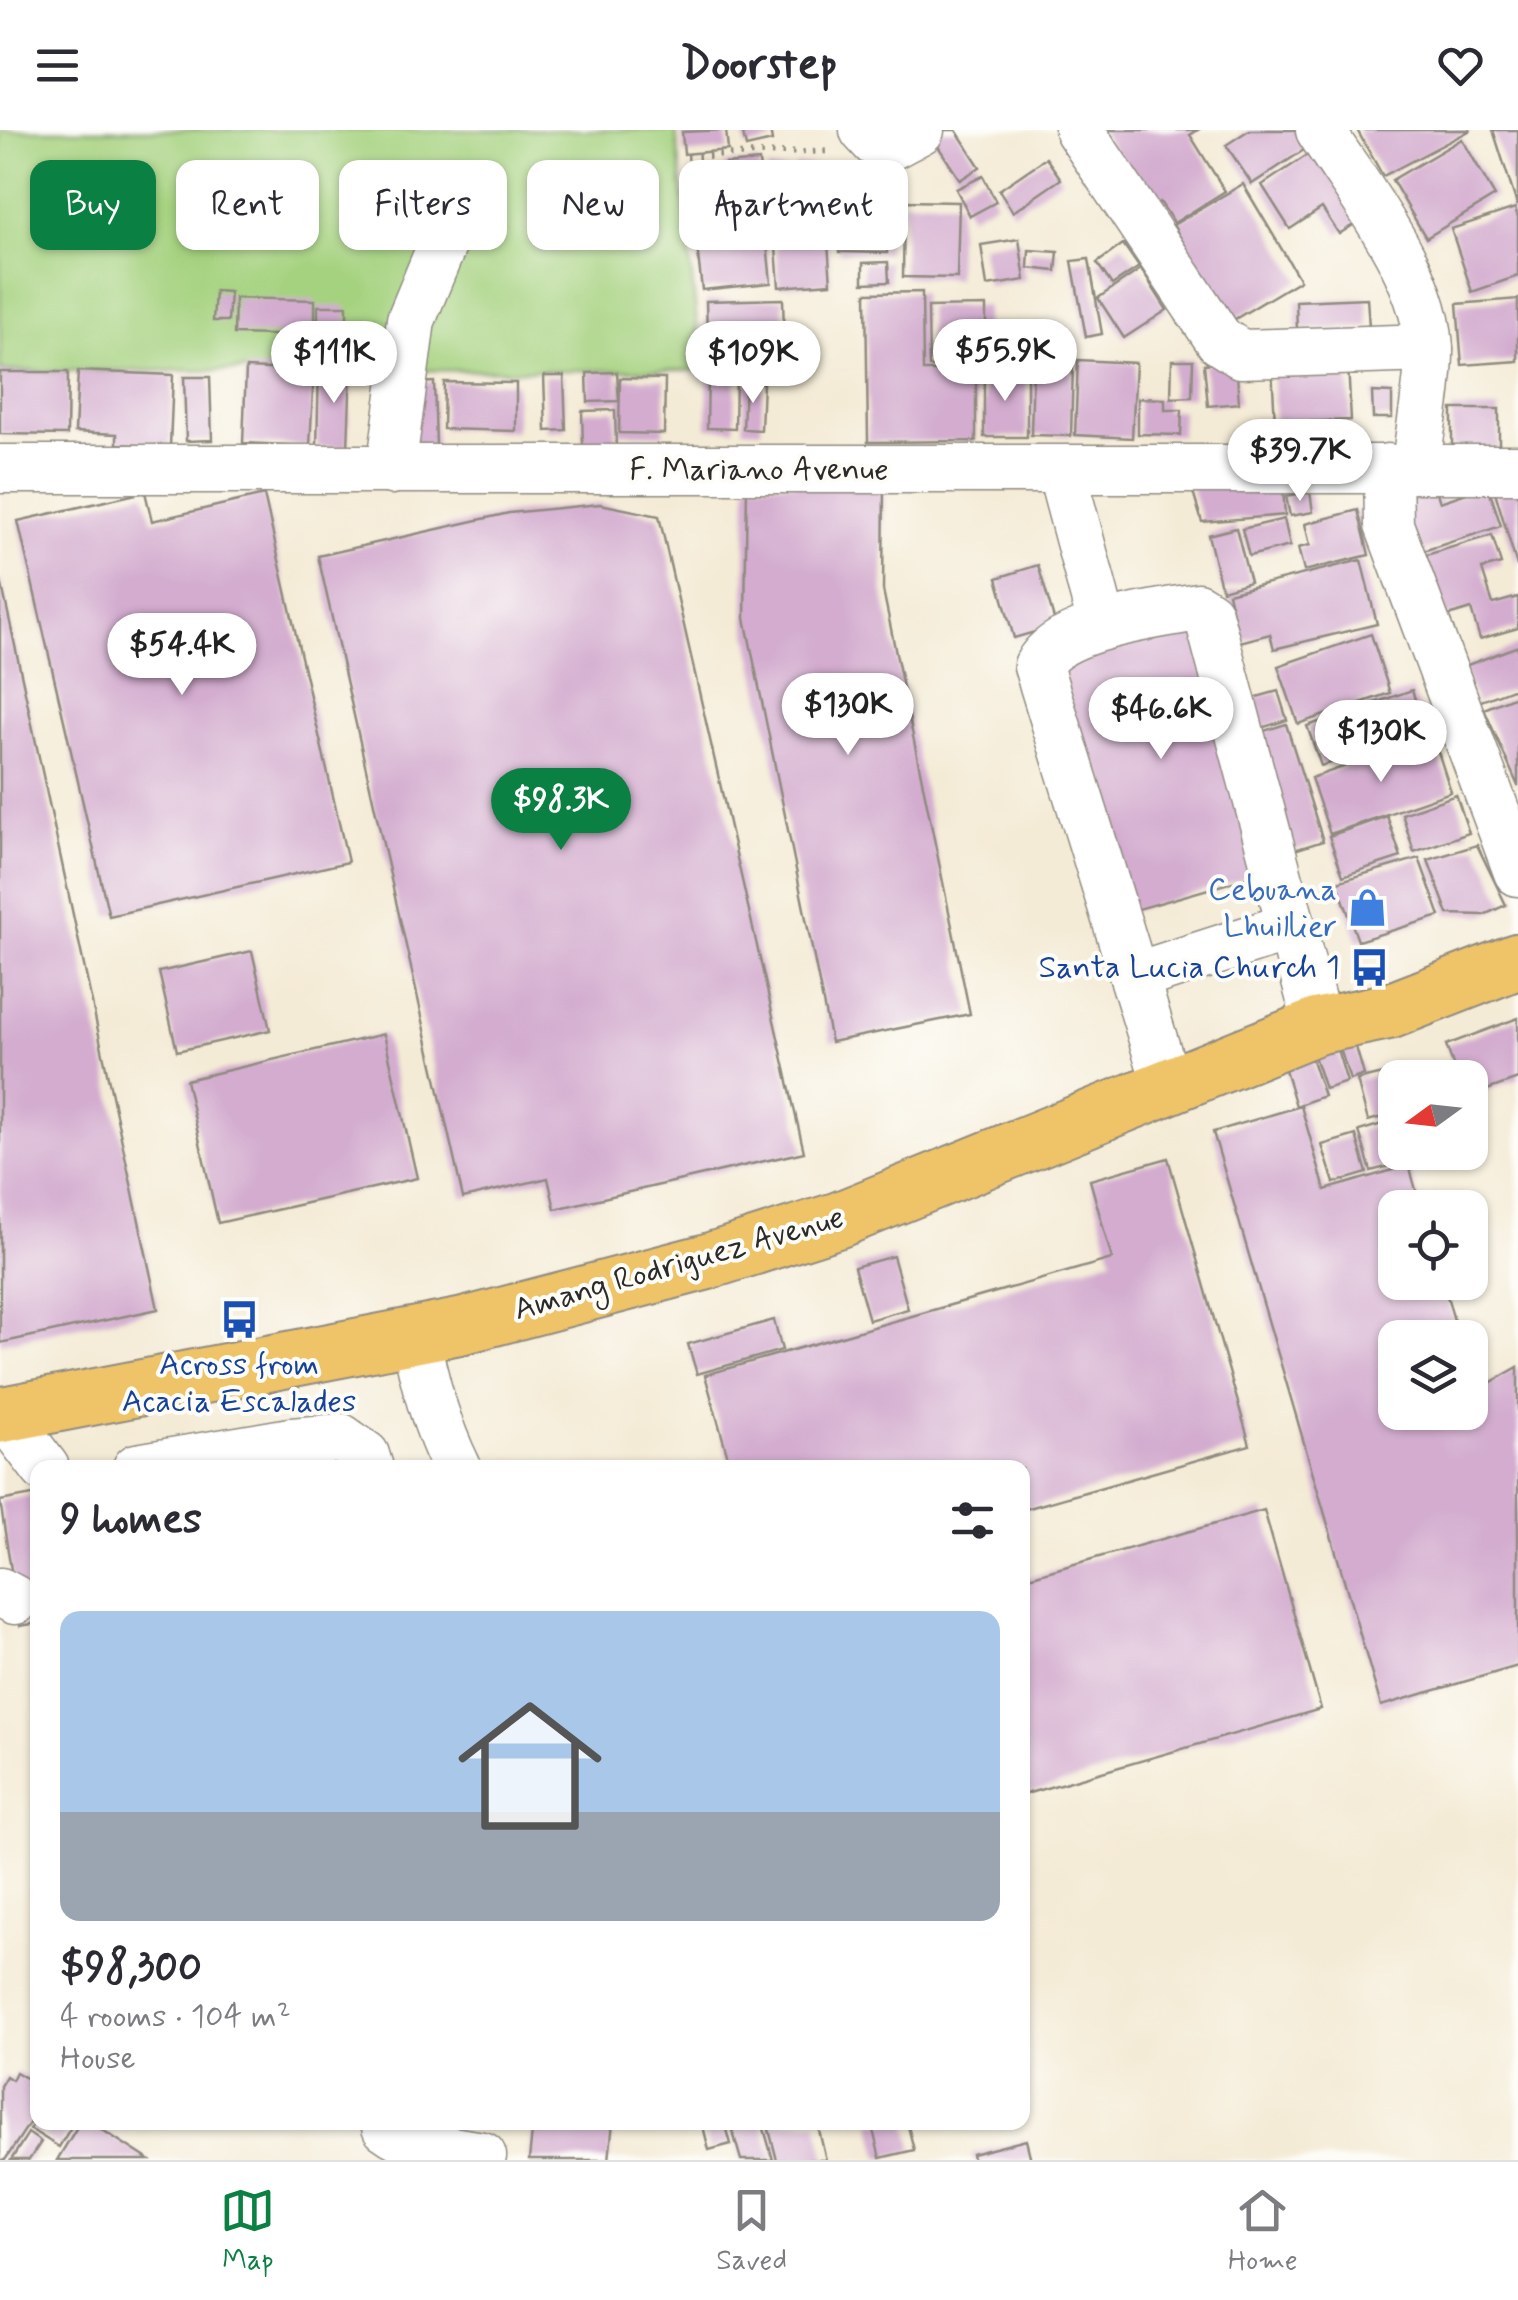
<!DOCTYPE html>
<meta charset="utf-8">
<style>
body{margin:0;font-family:Mynerve,sans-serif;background:#f7f7f7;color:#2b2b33;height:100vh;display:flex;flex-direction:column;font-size:38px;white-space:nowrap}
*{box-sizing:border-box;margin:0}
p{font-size:32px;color:#7c7c81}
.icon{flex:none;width:55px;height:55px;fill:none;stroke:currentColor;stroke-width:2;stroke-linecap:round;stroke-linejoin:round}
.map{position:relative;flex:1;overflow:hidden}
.drawer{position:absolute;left:30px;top:1330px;width:1000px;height:670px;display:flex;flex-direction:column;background:#fff;border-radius:20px;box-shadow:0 2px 8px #0004}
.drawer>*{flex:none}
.top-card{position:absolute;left:30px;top:30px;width:1000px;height:90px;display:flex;gap:20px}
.needle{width:65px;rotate:255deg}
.tools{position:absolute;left:1378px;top:930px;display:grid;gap:20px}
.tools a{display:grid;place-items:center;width:110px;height:110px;border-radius:20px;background:#fff;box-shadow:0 2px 8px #0004;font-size:50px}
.price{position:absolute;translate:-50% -85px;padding:0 22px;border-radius:35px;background:#fff;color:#222;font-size:32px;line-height:65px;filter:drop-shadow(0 2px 5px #0008)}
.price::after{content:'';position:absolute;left:50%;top:60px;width:30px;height:22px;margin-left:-15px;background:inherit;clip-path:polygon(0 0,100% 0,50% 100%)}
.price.selected{background:#0b8043;color:#fff}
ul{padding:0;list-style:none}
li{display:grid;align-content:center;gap:20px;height:530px;padding:0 30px}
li+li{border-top:2px solid #e1e1e2}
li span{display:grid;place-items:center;height:310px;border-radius:20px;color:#555}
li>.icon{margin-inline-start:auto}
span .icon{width:180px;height:180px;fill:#fffc;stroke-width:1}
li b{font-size:42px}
h2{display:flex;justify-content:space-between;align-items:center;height:120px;padding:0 30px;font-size:42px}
.chip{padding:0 35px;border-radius:20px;background:#fff;box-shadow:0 2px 8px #0004;font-size:35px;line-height:90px}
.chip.selected{background:#0b8043;color:#fff}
header{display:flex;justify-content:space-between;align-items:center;height:130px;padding:0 30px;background:#fff;font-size:45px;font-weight:700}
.dock{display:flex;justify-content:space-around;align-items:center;height:140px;border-top:2px solid #e1e1e2;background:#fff;font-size:28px;color:#7c7c81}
.dock a{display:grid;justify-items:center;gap:5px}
.dock .selected{color:#0b8043}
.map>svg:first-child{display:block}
</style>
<header><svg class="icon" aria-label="menu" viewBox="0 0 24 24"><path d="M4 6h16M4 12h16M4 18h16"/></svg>Doorstep<svg class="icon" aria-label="heart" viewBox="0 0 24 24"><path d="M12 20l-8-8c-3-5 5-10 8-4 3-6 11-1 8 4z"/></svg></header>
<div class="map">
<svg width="1518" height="2030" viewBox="0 0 1518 2030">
<rect width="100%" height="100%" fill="#fdfcf7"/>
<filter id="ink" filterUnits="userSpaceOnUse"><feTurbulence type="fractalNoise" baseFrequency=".01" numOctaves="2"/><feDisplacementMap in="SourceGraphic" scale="20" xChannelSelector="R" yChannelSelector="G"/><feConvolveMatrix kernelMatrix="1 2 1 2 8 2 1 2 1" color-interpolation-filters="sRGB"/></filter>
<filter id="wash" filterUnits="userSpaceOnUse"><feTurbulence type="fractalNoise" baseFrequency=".0048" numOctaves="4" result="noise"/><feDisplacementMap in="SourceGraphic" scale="40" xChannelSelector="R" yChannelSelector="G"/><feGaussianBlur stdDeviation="2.25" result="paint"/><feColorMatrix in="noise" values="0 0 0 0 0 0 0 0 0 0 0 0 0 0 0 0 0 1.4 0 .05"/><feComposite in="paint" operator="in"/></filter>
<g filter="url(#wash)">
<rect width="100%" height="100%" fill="#f4ebd6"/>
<path fill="#a5d27f" stroke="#687e55" stroke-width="2.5" d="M 0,0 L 676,0 L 702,240 L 0,241 Z"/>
<g id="blocks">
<g fill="#d3accf">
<path d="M 726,0 L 728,20 L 684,24 L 682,2 Z"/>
<path d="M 742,0 L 770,0 L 772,11 L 746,17 Z"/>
<path d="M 942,0 L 956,0 L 980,37 L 960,50 L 932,7 Z"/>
<path d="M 1101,0 L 1198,0 L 1190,5 L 1225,61 L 1174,93 L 1160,72 L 1149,78 Z"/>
<path d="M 1249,0 L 1303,0 L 1313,14 L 1252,54 L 1226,15 Z"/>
<path d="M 1357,0 L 1471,0 L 1383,46 Z"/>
<path d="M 1493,0 L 1518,0 L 1518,75 L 1517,75 Z"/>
<path d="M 1462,9 L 1495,66 L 1426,108 L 1392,50 Z"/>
<path d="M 1315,20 L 1361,90 L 1339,104 L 1322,78 L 1290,99 L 1262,55 Z"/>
<path d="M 1046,28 L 1061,49 L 1013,82 L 999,60 Z"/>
<path d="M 759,31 L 762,59 L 728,62 L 725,34 Z"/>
<path d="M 796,35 L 833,35 L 831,84 L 795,83 Z"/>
<path d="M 768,39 L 793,40 L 791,84 L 767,83 Z"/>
<path d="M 983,46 L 996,72 L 970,86 L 956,59 Z"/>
<path d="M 839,49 L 887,49 L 887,123 L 839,122 Z"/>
<path d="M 1243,54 L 1300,150 L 1230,192 L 1173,95 Z"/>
<path d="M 760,61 L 762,79 L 737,82 L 734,64 Z"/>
<path d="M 904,71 L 959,72 L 957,148 L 903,147 Z"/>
<path d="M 1515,78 L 1518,87 L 1518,146 L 1472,162 L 1451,99 Z"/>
<path d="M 764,83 L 771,153 L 702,160 L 694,90 Z"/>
<path d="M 826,87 L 831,153 L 779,157 L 774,91 Z"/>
<path d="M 1019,109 L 1025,150 L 987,156 L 981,115 Z"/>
<path d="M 1123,114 L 1139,137 L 1112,155 L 1097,133 Z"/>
<path d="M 1029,120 L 1058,122 L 1056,141 L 1028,138 Z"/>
<path d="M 1089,129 L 1102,204 L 1086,207 L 1072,131 Z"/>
<path d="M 888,132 L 889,152 L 863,153 L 863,133 Z"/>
<path d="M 1141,139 L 1167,180 L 1124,208 L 1098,168 Z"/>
<path d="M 215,161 L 230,162 L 228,191 L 213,191 Z"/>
<path d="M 922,162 L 923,241 L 976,241 L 976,311 L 868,312 L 866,163 Z"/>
<path d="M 235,168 L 315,170 L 315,206 L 234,204 Z"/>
<path d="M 1367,168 L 1369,197 L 1297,200 L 1296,171 Z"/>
<path d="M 783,169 L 785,235 L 708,237 L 706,171 Z"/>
<path d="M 1518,169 L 1518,231 L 1462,235 L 1457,174 Z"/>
<path d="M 318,176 L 347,176 L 347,232 L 299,233 L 299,217 L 318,217 Z"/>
<path d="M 986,176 L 986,210 L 1016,210 L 1017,236 L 929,237 L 928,177 Z"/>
<path d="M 1078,230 L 1136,233 L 1132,308 L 1075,305 Z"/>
<path d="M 1172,230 L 1193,230 L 1192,267 L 1171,268 Z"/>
<path d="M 1236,231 L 1239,273 L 1208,276 L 1204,234 Z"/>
<path d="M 1033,233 L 1073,235 L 1071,306 L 1031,305 Z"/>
<path d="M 1348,234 L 1351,290 L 1275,293 L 1272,237 Z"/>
<path d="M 319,235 L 351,236 L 348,318 L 317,317 Z"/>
<path d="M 246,238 L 314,241 L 310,316 L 243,313 Z"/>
<path d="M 78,241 L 173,245 L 170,317 L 117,314 L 117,304 L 75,302 Z"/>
<rect x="984" y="241" width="43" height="66"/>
<path d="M 0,242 L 68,242 L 67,305 L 0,304 Z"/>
<path d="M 617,242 L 619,271 L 588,272 L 587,243 Z"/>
<path d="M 708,245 L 736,246 L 735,299 L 707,298 Z"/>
<path d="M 544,246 L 564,246 L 566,300 L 546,301 Z"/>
<path d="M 184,247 L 210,247 L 212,310 L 186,311 Z"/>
<path d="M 620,248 L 665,249 L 664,304 L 619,303 Z"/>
<path d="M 434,252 L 436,315 L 413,315 L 411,253 Z"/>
<path d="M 444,252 L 516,253 L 516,301 L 443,299 Z"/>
<path d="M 745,253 L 763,253 L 761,300 L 743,299 Z"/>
<path d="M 1372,262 L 1392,263 L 1392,288 L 1373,288 Z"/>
<path d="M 1138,268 L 1165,269 L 1165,280 L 1182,280 L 1181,305 L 1138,304 Z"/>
<rect x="1452" y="279" width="47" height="39"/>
<path d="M 615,280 L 616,315 L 583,316 L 582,281 Z"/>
<path d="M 1430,343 L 1440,372 L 1488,356 L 1501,396 L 1417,423 L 1395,355 Z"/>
<path d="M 1282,347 L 1285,385 L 1202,392 L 1189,349 Z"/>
<path d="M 747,353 L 884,353 L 883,460 L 970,884 L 831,912 L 745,488 Z"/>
<path d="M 1518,353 L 1518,436 L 1517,436 L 1493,355 Z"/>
<path d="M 145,362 L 152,391 L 264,365 L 348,732 L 109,786 L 18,391 Z"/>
<path d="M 1310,362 L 1313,382 L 1290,386 L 1286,366 Z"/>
<path d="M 600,374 L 659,386 L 804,1022 L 555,1079 L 548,1048 L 463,1068 L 318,426 L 509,383 Z"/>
<path d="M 1358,380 L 1369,425 L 1304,441 L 1298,418 L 1310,415 L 1305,394 Z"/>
<path d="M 1284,389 L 1290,416 L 1249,426 L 1242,399 Z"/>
<path d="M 1236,398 L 1250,452 L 1222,460 L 1208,405 Z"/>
<path d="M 1492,405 L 1501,434 L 1482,439 L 1493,474 L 1518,467 L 1518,498 L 1480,509 L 1471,479 L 1442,488 L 1423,426 Z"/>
<path d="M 1361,430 L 1377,494 L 1274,519 L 1270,504 L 1240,512 L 1228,463 Z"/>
<path d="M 1038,435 L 1056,496 L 1014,508 L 997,448 Z"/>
<path d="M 0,446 L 158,1179 L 0,1213 Z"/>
<path d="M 1195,482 L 1268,742 L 1128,782 L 1054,523 Z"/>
<path d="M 1371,504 L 1390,563 L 1298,594 L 1278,536 Z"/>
<path d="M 1518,516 L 1518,557 L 1476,573 L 1462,537 Z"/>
<path d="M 1412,560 L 1425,600 L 1321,636 L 1307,596 Z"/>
<path d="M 1278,561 L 1287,590 L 1248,602 L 1239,572 Z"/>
<path d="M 1518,565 L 1518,656 L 1484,579 Z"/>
<path d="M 1286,594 L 1323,711 L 1282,724 L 1245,607 Z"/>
<path d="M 1433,606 L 1451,662 L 1330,704 L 1311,648 Z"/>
<path d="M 1456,665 L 1469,703 L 1414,722 L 1402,684 Z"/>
<path d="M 1387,686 L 1401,727 L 1343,746 L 1329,706 Z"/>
<path d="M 1477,715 L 1506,775 L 1484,785 L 1448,784 L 1428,730 Z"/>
<path d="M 1419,728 L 1440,786 L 1358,811 L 1337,752 Z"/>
<path d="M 252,821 L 270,900 L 177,921 L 159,842 Z"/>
<path d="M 1518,888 L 1518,949 L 1470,966 L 1470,948 L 1458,948 L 1446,915 Z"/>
<path d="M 384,904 L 417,1048 L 218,1093 L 186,950 Z"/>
<path d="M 1354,910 L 1364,945 L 1350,950 L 1339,915 Z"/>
<path d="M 1336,916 L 1347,952 L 1325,959 L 1313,923 Z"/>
<path d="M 1311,927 L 1324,966 L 1296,976 L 1284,936 Z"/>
<path d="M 1382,944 L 1393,984 L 1368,991 L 1357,950 Z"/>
<path d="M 1301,976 L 1325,1060 L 1409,1035 L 1421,1078 L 1395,1078 L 1395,1152 L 1443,1152 L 1459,1208 L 1395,1208 L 1395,1282 L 1470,1282 L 1470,1252 L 1474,1262 L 1518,1237 L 1518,1536 L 1381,1576 L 1213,1002 Z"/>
<path d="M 1392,991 L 1395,1022 L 1402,1022 L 1405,1032 L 1371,1041 L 1359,1001 Z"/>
<path d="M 1356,1005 L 1367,1043 L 1334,1053 L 1322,1015 Z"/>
<path d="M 1168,1028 L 1250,1315 L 1022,1380 L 1022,1338 L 731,1338 L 705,1245 L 1112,1129 L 1090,1050 Z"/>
<path d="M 893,1126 L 908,1179 L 869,1190 L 854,1137 Z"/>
<path d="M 774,1190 L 782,1220 L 697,1244 L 688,1214 Z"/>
<path d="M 38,1364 L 38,1493 L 20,1496 L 0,1371 Z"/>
<path d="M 1264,1380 L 1321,1579 L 1022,1665 L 1022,1449 Z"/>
<path d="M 16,1942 L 38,1955 L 38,1980 L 5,2030 L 0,2030 L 0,1956 L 6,1946 L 12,1950 Z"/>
<path d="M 38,1986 L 38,1992 L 74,1992 L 59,2017 L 30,1999 Z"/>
<path d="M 80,1992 L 90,1992 L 149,2030 L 57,2030 Z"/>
<path d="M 533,1992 L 613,1992 L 609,2030 L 529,2030 Z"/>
<path d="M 702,1992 L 725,1992 L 731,2014 L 709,2020 Z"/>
<path d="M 739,1992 L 762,1992 L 773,2030 L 741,2030 L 731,1995 Z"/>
<path d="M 767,1992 L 817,1992 L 826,2030 L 777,2030 Z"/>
<path d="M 871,1992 L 907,1992 L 914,2020 L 880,2028 Z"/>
<path d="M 28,2003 L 41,2012 L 29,2030 L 11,2030 Z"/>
<path d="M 1026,2010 L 1031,2030 L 973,2030 L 972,2024 Z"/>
</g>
</g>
</g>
<g filter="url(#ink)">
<use href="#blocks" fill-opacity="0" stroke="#908b80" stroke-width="2.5"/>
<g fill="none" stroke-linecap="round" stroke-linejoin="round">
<defs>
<g id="minor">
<path d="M 864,0 L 875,12 L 890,16 L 920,0"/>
<path d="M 1079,0 L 1220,211 L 1241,224 L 1429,218"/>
<path d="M 1320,0 C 1360,63 1428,145 1429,222 C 1429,261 1419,299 1416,338"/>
<path d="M 1388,338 L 1389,395 L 1518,742"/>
<path d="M 0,339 L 1518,339"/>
<path d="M 391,340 L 411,190 L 462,67"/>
<path d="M 1061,340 L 1102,494"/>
<path d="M 1134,847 L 1038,536 C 1057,495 1156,485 1197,477 L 1208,484 L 1318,896"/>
<path d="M 1167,955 L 1134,847 L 1290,797"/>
<path d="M 415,1203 C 423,1249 436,1295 457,1338"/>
<path d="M 4,1284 L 45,1338"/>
<path d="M 137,1338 L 291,1312 L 341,1308 L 365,1325 L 369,1338"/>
<path d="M 0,1462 L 15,1470"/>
<path d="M 386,1997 C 414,2018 448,2020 482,2026"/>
</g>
<path id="major" d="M 0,1285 L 462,1196 L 706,1132 L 838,1090 L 1318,896 L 1390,881 L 1518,831"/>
</defs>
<use href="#minor" stroke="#908b80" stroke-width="51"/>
<use href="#major" stroke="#908b80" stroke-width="59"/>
<path stroke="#908b80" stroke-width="6" stroke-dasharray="2.5 8" stroke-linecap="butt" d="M 687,27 L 830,21"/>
<use href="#minor" stroke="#fff" stroke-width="48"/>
<use href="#major" stroke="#efc469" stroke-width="55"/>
</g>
</g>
<defs>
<symbol id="shop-bare" viewBox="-9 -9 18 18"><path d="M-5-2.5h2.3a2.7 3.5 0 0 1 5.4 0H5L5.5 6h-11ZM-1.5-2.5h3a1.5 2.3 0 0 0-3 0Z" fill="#3f7fe0" stroke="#fdfcf7" stroke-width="2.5" paint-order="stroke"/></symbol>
<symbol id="bus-bare" viewBox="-9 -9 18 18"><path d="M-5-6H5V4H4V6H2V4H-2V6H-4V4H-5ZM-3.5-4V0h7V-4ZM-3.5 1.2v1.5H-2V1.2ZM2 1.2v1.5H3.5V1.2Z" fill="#1a4fb4" stroke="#fdfcf7" stroke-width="2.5" paint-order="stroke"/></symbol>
</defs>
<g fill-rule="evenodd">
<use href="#shop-bare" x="1340" y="750" width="55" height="55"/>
<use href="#bus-bare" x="1342" y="810" width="55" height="55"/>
<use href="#bus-bare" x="212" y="1162" width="55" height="55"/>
</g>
<g text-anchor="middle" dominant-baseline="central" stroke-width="8" stroke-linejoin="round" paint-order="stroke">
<g font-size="32" fill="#2b2b2b" stroke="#fdfcf7">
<text x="759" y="340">F. Mariano Avenue</text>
<text transform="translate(679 1134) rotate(-16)">Amang Rodriguez Avenue</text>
</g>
<g font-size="32" fill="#366cbe" stroke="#fdfcf7" text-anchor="end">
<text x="1337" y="760">Cebuana<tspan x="1337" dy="37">Lhuillier</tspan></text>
</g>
<g font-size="32" fill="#164399" stroke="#fdfcf7" text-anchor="end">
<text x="1340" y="838">Santa Lucia Church 1</text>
<text x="239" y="1235" text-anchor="middle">Across from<tspan x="239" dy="37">Acacia Escalades</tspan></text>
</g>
</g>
</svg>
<div class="tools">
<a><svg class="needle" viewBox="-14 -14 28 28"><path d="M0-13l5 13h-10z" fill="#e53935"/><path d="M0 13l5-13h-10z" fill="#7c7c81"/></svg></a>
<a><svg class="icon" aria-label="locate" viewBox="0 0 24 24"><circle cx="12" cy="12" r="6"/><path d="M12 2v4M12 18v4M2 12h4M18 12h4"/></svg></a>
<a><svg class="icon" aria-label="layers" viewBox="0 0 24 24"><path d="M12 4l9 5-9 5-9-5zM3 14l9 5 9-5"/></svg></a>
</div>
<b class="price" style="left:1005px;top:274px">$55.9K</b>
<b class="price" style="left:334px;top:276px">$111K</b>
<b class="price" style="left:753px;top:276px">$109K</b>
<b class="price" style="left:1300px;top:374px">$39.7K</b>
<b class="price" style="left:182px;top:568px">$54.4K</b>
<b class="price" style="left:848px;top:628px">$130K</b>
<b class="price" style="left:1161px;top:632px">$46.6K</b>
<b class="price" style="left:1381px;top:655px">$130K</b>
<b class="price selected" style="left:561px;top:723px">$98.3K</b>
<div class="top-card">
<a class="chip selected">Buy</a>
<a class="chip">Rent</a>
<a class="chip">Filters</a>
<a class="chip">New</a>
<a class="chip">Apartment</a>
</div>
<section class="drawer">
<h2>9 homes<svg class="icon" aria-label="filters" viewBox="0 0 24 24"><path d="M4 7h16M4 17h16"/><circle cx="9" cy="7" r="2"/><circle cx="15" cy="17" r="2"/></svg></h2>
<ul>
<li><span style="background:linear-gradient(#a9c7e8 65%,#9aa5b1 0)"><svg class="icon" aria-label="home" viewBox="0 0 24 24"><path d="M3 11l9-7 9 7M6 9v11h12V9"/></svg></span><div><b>$98,300</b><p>4 rooms · 104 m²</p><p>House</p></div></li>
</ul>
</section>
</div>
<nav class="dock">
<a class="selected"><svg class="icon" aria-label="map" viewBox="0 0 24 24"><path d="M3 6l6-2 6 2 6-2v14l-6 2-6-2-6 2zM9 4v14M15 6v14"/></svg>Map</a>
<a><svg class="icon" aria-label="saved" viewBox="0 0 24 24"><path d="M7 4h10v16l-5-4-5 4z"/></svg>Saved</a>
<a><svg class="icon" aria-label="home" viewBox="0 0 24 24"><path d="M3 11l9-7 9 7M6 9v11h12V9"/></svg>Home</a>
</nav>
